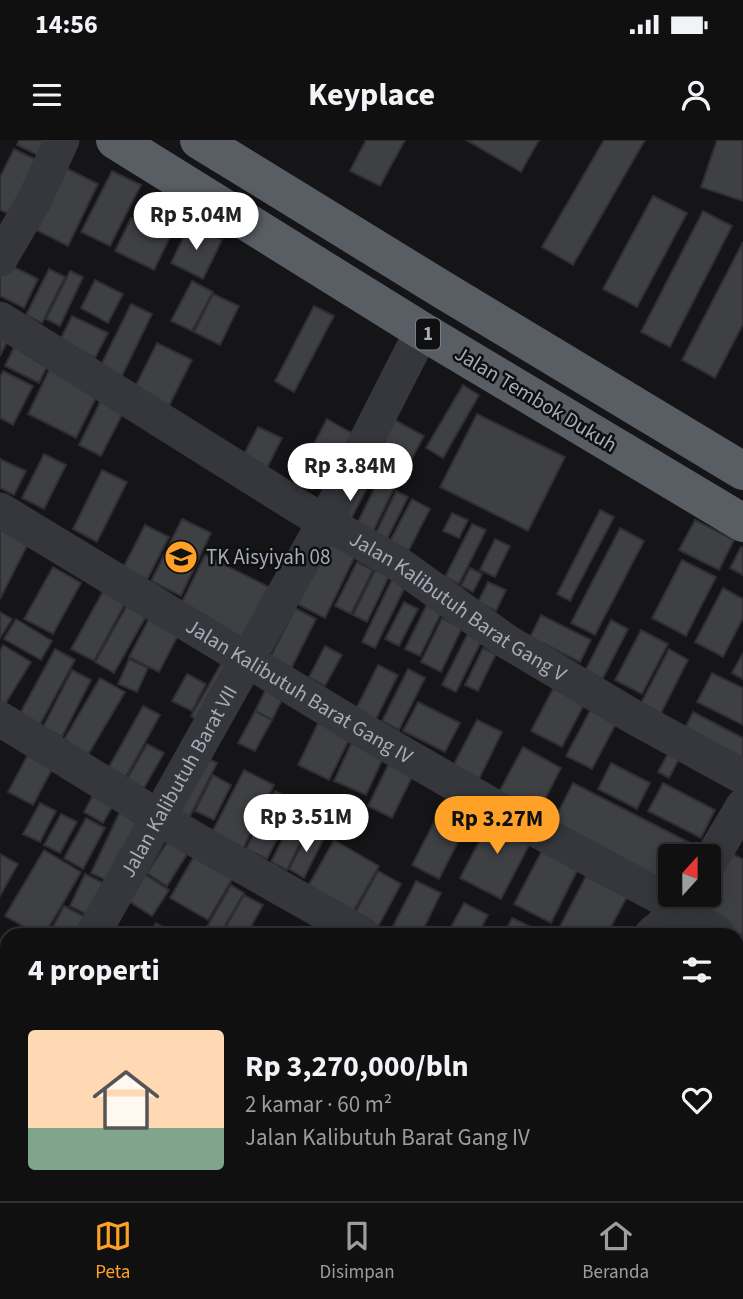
<!DOCTYPE html>
<html lang="id">
<meta charset="utf-8">
<style>
body{margin:0;font-family:"Source Sans 3",sans-serif;background:#1e1e1f;color:#f1f3f6;height:100vh;display:flex;flex-direction:column;font-size:26px;white-space:nowrap}
*{box-sizing:border-box;margin:0}
p{font-size:23px;color:#9c9d9f}
.icon{flex:none;width:38px;height:38px;fill:none;stroke:currentColor;stroke-width:2;stroke-linecap:round;stroke-linejoin:round}
.map{position:relative;flex:1;overflow:hidden}
.details{position:absolute;left:0px;top:788px;width:744px;height:275px;display:flex;flex-direction:column;background:#101011;border-radius:21px 21px 0 0;box-shadow:0 4px 18px #0003,0 0 0 2px #303031}
.details>*{flex:none}
.needle{width:46px;rotate:21deg}
.tools{position:absolute;left:658px;top:704px;display:grid;gap:14px}
.tools a{display:grid;place-items:center;width:63px;height:63px;border-radius:7px;background:#101011;box-shadow:0 4px 18px #0003,0 0 0 2px #303031;font-size:35px}
.price{position:absolute;translate:-50% -60px;padding:0 16px;border-radius:24px;background:#fff;color:#222;font-size:23px;line-height:46px;filter:drop-shadow(0 2px 4px #0008)}
.price::after{content:'';position:absolute;left:50%;top:42px;width:21px;height:16px;margin-left:-10px;background:inherit;clip-path:polygon(0 0,100% 0,50% 100%)}
.price.active{background:#fea126;color:#111}
ul{padding:0;list-style:none}
li{display:flex;align-items:center;gap:21px;height:175px;padding:0 28px}
li+li{border-top:2px solid #303031}
li span{display:grid;place-items:center;flex:none;width:196px;height:140px;border-radius:7px;color:#555}
li>.icon{margin-inline-start:auto}
span .icon{width:84px;height:84px;fill:#fffc;stroke-width:1}
li b{font-size:30px}
h2{display:flex;justify-content:space-between;align-items:center;height:84px;padding:0 28px;font-size:30px}
.status{display:flex;justify-content:space-between;align-items:center;height:49px;padding:0 35px;background:#101011;direction:ltr}
.status svg{height:19px;fill:currentColor}
header{display:flex;justify-content:space-between;align-items:center;height:91px;padding:0 28px;background:#101011;font-size:32px;font-weight:700}
.tabs{display:flex;justify-content:space-around;align-items:center;height:98px;border-top:2px solid #303031;background:#101011;font-size:19px;color:#9c9d9f}
.tabs a{display:grid;justify-items:center;gap:4px}
.tabs .active{color:#fea126}
.map>svg:first-child{display:block}
</style>
<div class="status"><b>14:56</b><svg viewBox="0 0 49 12"><path d="M0 12V9h3v3zM5 12V6h3v6zM10 12V3h3v9zM15 12V0h3v12zM26 1h20v11H26zM47 4h2v5h-2z"/></svg></div>
<header><svg class="icon" aria-label="menu" viewBox="0 0 24 24"><path d="M4 6h16M4 12h16M4 18h16"/></svg>Keyplace<svg class="icon" aria-label="person" viewBox="0 0 24 24"><circle cx="12" cy="8" r="4"/><path d="M4 21q1-7 8-7t8 7"/></svg></header>
<div class="map">
<svg width="743" height="1061" viewBox="0 0 743 1061">
<rect width="100%" height="100%" fill="#151517"/>
<g fill="#3f4044" stroke="#2f2f33" stroke-width="2">
<path d="M 19,0 L 54,0 L 48,20 L 17,5 Z"/>
<path d="M 366,0 L 405,0 L 380,46 L 350,31 Z"/>
<path d="M 466,0 L 539,0 L 521,32 Z"/>
<path d="M 604,0 L 645,0 L 573,125 L 542,107 Z"/>
<path d="M 717,0 L 743,0 L 743,61 L 701,47 Z"/>
<path d="M 14,9 L 43,23 L 16,77 L 0,70 L 0,37 Z"/>
<path d="M 66,28 L 98,44 L 68,106 L 36,90 Z"/>
<path d="M 112,31 L 141,45 L 110,106 L 81,92 Z"/>
<path d="M 653,56 L 687,73 L 637,167 L 603,149 Z"/>
<path d="M 703,71 L 732,86 L 670,207 L 641,192 Z"/>
<path d="M 131,78 L 170,97 L 154,130 L 115,111 Z"/>
<path d="M 190,84 L 222,100 L 203,139 L 171,123 Z"/>
<path d="M 743,102 L 743,184 L 715,238 L 682,220 Z"/>
<path d="M 6,123 L 38,139 L 24,168 L 0,156 L 0,136 Z"/>
<path d="M 49,129 L 65,137 L 42,183 L 26,175 Z"/>
<path d="M 70,131 L 83,137 L 60,186 L 46,179 Z"/>
<path d="M 95,140 L 123,154 L 108,183 L 81,168 Z"/>
<path d="M 192,141 L 213,152 L 192,191 L 171,181 Z"/>
<path d="M 213,154 L 239,166 L 220,205 L 194,192 Z"/>
<path d="M 131,164 L 152,174 L 121,238 L 100,227 Z"/>
<path d="M 314,166 L 334,176 L 294,252 L 275,241 Z"/>
<path d="M 72,176 L 108,193 L 95,218 L 60,200 Z"/>
<path d="M 0,186 L 12,192 L 0,216 Z"/>
<path d="M 18,199 L 52,216 L 39,243 L 5,226 Z"/>
<path d="M 157,203 L 192,220 L 168,268 L 133,251 Z"/>
<path d="M 52,224 L 101,248 L 76,298 L 28,274 Z"/>
<path d="M 3,231 L 33,246 L 13,285 L 0,278 L 0,237 Z"/>
<path d="M 463,245 L 479,255 L 443,318 L 426,308 Z"/>
<path d="M 102,258 L 125,269 L 101,316 L 79,305 Z"/>
<path d="M 477,274 L 565,317 L 528,391 L 440,347 Z"/>
<path d="M 327,279 L 362,299 L 345,330 L 310,311 Z"/>
<path d="M 393,279 L 424,296 L 410,322 L 378,305 Z"/>
<path d="M 258,287 L 282,298 L 264,334 L 240,322 Z"/>
<path d="M 44,314 L 66,325 L 44,369 L 22,358 Z"/>
<path d="M 0,319 L 26,331 L 14,355 L 0,348 Z"/>
<path d="M 102,330 L 127,342 L 97,402 L 73,389 Z"/>
<path d="M 383,331 L 399,338 L 369,400 L 353,392 Z"/>
<path d="M 351,343 L 366,350 L 349,383 L 335,376 Z"/>
<path d="M 396,351 L 408,357 L 385,403 L 374,397 Z"/>
<path d="M 412,359 L 430,369 L 408,412 L 389,403 Z"/>
<path d="M 600,370 L 614,377 L 570,461 L 557,454 Z"/>
<path d="M 452,373 L 468,380 L 459,398 L 443,391 Z"/>
<path d="M 182,379 L 211,393 L 181,456 L 151,441 Z"/>
<path d="M 0,380 L 33,394 L 0,459 Z"/>
<path d="M 695,380 L 734,400 L 719,430 L 679,410 Z"/>
<path d="M 472,384 L 486,390 L 459,444 L 445,437 Z"/>
<path d="M 145,385 L 169,397 L 147,440 L 123,428 Z"/>
<path d="M 620,388 L 644,401 L 595,495 L 571,483 Z"/>
<path d="M 328,393 L 359,408 L 325,478 L 293,462 Z"/>
<path d="M 495,399 L 510,406 L 495,437 L 480,430 Z"/>
<path d="M 741,407 L 743,408 L 743,435 L 730,428 Z"/>
<path d="M 205,415 L 271,448 L 245,500 L 179,468 Z"/>
<path d="M 381,418 L 395,424 L 367,482 L 353,475 Z"/>
<path d="M 682,420 L 716,437 L 686,496 L 652,478 Z"/>
<path d="M 357,422 L 373,430 L 351,474 L 335,466 Z"/>
<path d="M 53,427 L 81,443 L 53,494 L 24,479 Z"/>
<path d="M 470,428 L 482,434 L 473,452 L 461,446 Z"/>
<path d="M 395,433 L 409,439 L 375,508 L 362,502 Z"/>
<path d="M 488,442 L 506,450 L 496,471 L 478,462 Z"/>
<path d="M 106,446 L 128,458 L 94,521 L 71,509 Z"/>
<path d="M 723,448 L 743,459 L 743,478 L 723,517 L 695,502 Z"/>
<path d="M 432,454 L 447,461 L 420,516 L 405,509 Z"/>
<path d="M 129,462 L 148,473 L 114,533 L 95,522 Z"/>
<path d="M 404,462 L 418,469 L 399,506 L 385,499 Z"/>
<path d="M 295,468 L 316,479 L 291,529 L 270,518 Z"/>
<path d="M 0,472 L 12,479 L 0,498 Z"/>
<path d="M 152,473 L 182,488 L 159,532 L 129,517 Z"/>
<path d="M 541,475 L 591,500 L 580,522 L 530,497 Z"/>
<path d="M 442,478 L 462,488 L 441,532 L 421,522 Z"/>
<path d="M 16,479 L 52,501 L 41,520 L 4,499 Z"/>
<path d="M 611,480 L 628,489 L 601,542 L 584,533 Z"/>
<path d="M 473,483 L 487,490 L 456,552 L 442,545 Z"/>
<path d="M 641,490 L 668,504 L 642,554 L 615,540 Z"/>
<path d="M 3,505 L 31,522 L 4,566 L 0,564 L 0,511 Z"/>
<path d="M 325,506 L 342,515 L 325,546 L 309,537 Z"/>
<path d="M 483,508 L 496,514 L 478,551 L 465,545 Z"/>
<path d="M 55,509 L 75,520 L 38,588 L 18,577 Z"/>
<path d="M 669,509 L 688,520 L 659,577 L 639,567 Z"/>
<path d="M 743,513 L 743,539 L 732,533 Z"/>
<path d="M 129,519 L 148,528 L 137,552 L 118,544 Z"/>
<path d="M 222,522 L 238,531 L 207,585 L 191,576 Z"/>
<path d="M 378,525 L 398,535 L 375,581 L 355,571 Z"/>
<path d="M 408,529 L 425,538 L 399,590 L 382,581 Z"/>
<path d="M 72,530 L 91,540 L 62,597 L 43,587 Z"/>
<path d="M 712,533 L 743,548 L 743,585 L 697,562 Z"/>
<path d="M 187,534 L 206,544 L 192,571 L 172,561 Z"/>
<path d="M 100,538 L 125,552 L 86,618 L 62,603 Z"/>
<path d="M 271,539 L 288,548 L 272,580 L 255,571 Z"/>
<path d="M 555,545 L 586,561 L 562,607 L 531,591 Z"/>
<path d="M 418,562 L 460,583 L 445,612 L 403,591 Z"/>
<path d="M 593,565 L 619,578 L 592,629 L 566,616 Z"/>
<path d="M 143,566 L 160,575 L 126,637 L 109,627 Z"/>
<path d="M 255,571 L 272,580 L 255,611 L 238,603 Z"/>
<path d="M 693,572 L 743,598 L 743,618 L 685,588 Z"/>
<path d="M 477,580 L 502,592 L 479,639 L 453,626 Z"/>
<path d="M 319,581 L 351,596 L 329,640 L 298,625 Z"/>
<path d="M 354,597 L 386,612 L 366,655 L 334,641 Z"/>
<path d="M 147,604 L 164,613 L 144,648 L 127,639 Z"/>
<path d="M 672,606 L 683,611 L 669,638 L 658,632 Z"/>
<path d="M 32,607 L 57,620 L 33,665 L 8,652 Z"/>
<path d="M 523,607 L 561,628 L 537,675 L 497,656 Z"/>
<path d="M 201,615 L 217,623 L 188,680 L 172,671 Z"/>
<path d="M 393,615 L 417,627 L 392,678 L 368,666 Z"/>
<path d="M 611,623 L 650,643 L 637,669 L 598,649 Z"/>
<path d="M 244,630 L 274,645 L 243,709 L 211,694 Z"/>
<path d="M 213,635 L 231,645 L 214,680 L 195,671 Z"/>
<path d="M 573,643 L 698,707 L 693,716 L 670,716 L 670,754 L 547,694 Z"/>
<path d="M 663,643 L 715,670 L 701,698 L 648,671 Z"/>
<path d="M 99,644 L 119,655 L 103,683 L 84,672 Z"/>
<path d="M 275,651 L 296,662 L 267,719 L 246,709 Z"/>
<path d="M 450,651 L 477,665 L 439,739 L 412,725 Z"/>
<path d="M 40,663 L 56,671 L 40,702 L 23,694 Z"/>
<path d="M 123,665 L 151,678 L 118,746 L 91,733 Z"/>
<path d="M 298,667 L 314,675 L 287,730 L 271,722 Z"/>
<path d="M 494,673 L 535,694 L 501,759 L 460,738 Z"/>
<path d="M 61,674 L 77,682 L 60,713 L 44,705 Z"/>
<path d="M 86,678 L 105,688 L 83,729 L 64,718 Z"/>
<path d="M 175,690 L 194,703 L 167,746 L 147,733 Z"/>
<path d="M 309,691 L 324,698 L 304,738 L 289,729 Z"/>
<path d="M 334,700 L 379,726 L 352,774 L 307,748 Z"/>
<path d="M 547,701 L 583,719 L 551,783 L 514,764 Z"/>
<path d="M 44,710 L 81,732 L 45,794 L 37,794 L 5,776 Z"/>
<path d="M 724,710 L 743,719 L 743,796 L 693,770 L 701,754 L 709,754 L 709,740 Z"/>
<path d="M 196,713 L 234,736 L 208,780 L 170,758 Z"/>
<path d="M 0,714 L 18,724 L 0,756 Z"/>
<path d="M 135,728 L 169,750 L 152,776 L 118,754 Z"/>
<path d="M 378,731 L 401,744 L 378,787 L 354,775 Z"/>
<path d="M 85,734 L 114,748 L 99,780 L 70,766 Z"/>
<path d="M 586,736 L 627,757 L 607,794 L 556,794 Z"/>
<path d="M 416,741 L 441,753 L 421,794 L 402,794 L 391,790 Z"/>
<path d="M 231,745 L 244,753 L 220,794 L 207,794 L 204,792 Z"/>
<path d="M 244,755 L 263,765 L 247,794 L 222,794 Z"/>
<path d="M 464,763 L 488,775 L 478,794 L 447,794 Z"/>
<path d="M 64,766 L 95,782 L 89,794 L 49,794 Z"/>
<path d="M 512,778 L 546,794 L 504,794 Z"/>
<path d="M 156,783 L 171,792 L 169,794 L 150,794 Z"/>
<path d="M 737,819 L 743,822 L 743,856 L 737,853 Z"/>
<path d="M 737,854 L 743,857 L 743,888 L 738,898 Z"/>
<path d="M 739,902 L 743,904 L 743,938 L 737,935 L 737,908 Z"/>
<path d="M 743,958 L 743,989 L 737,986 L 737,970 Z"/>
<path d="M 0,998 L 7,1002 L 7,1055 L 104,1055 L 114,1061 L 12,1061 L 0,1054 Z"/>
<path d="M 737,1019 L 743,1022 L 743,1031 L 737,1045 Z"/>
<path d="M 743,1046 L 743,1061 L 735,1061 Z"/>
<path d="M 497,1055 L 538,1055 L 535,1061 L 494,1061 Z"/>
<path d="M 540,1055 L 553,1055 L 563,1061 L 537,1061 Z"/>
<path d="M 563,1055 L 578,1055 L 575,1061 Z"/>
<path d="M 581,1055 L 611,1055 L 608,1061 L 578,1061 Z"/>
<path d="M 613,1055 L 645,1055 L 643,1061 L 611,1061 Z"/>
<path d="M 693,1055 L 709,1055 L 706,1061 Z"/>
<path d="M 713,1055 L 732,1055 L 729,1061 L 711,1061 Z"/>
</g>
<g fill="none" stroke-linecap="round" stroke-linejoin="round">
<g stroke="#35373c" stroke-width="18">
<path d="M 0,957 L 7,961"/>
<path d="M 164,1055 L 174,1061"/>
<path d="M 229,1061 L 232,1055"/>
</g>
<g stroke="#35373c" stroke-width="35">
<path d="M 0,119 L 34,61 L 62,0"/>
<path id="s1" d="M 0,179 L 301,368 L 397,423 L 506,501 L 632,576 L 743,637"/>
<path id="s2" d="M 0,370 L 362,590 L 507,674 L 677,766 L 718,794"/>
<path d="M 0,579 L 189,696 L 362,794"/>
<path d="M 709,723 L 743,666"/>
<path id="s3" d="M 93,794 L 329,374 L 422,191"/>
<path d="M 652,794 L 664,784 L 686,754"/>
<path d="M 737,1005 L 743,1008"/>
<path d="M 464,1061 L 467,1055"/>
</g>
<g stroke="#35373c" stroke-width="38">
<path d="M 0,851 L 7,855"/>
<path d="M 337,1055 L 347,1061"/>
</g>
<g stroke="#595d64" stroke-width="38">
<path d="M 115,0 L 422,191 L 743,383"/>
<path d="M 199,0 L 443,150 L 743,331"/>
</g>
</g>
<defs>
<symbol id="school-disc" viewBox="-11 -11 22 22"><circle r="9.5" fill="#fea126" stroke="#101012"/><path d="M0-5L7-2L0 1L-7-2ZM-4 1L0 2.5L4 1V4Q0 6-4 4Z" fill="#111"/></symbol>
</defs>
<g fill-rule="evenodd">
<use href="#school-disc" x="162" y="398" width="38" height="38"/>
</g>
<g text-anchor="middle" dominant-baseline="central" stroke-width="5" stroke-linejoin="round" paint-order="stroke">
<rect fill="#101012" stroke="#797e86" stroke-width="2" x="416" y="178.5" width="24" height="31" rx="5"/>
<g font-size="19" font-weight="bold" fill="#a6adb8">
<text x="428" y="194">1</text>
</g>
<g font-size="21" fill="#a6adb8" stroke="#101012">
<text transform="translate(536 259) rotate(31)">Jalan Tembok Dukuh</text>
<text stroke="none"><textPath href="#s1" startOffset="541">Jalan Kalibutuh Barat Gang V</textPath></text>
<text stroke="none"><textPath href="#s2" startOffset="350">Jalan Kalibutuh Barat Gang IV</textPath></text>
<text stroke="none"><textPath href="#s3" startOffset="175">Jalan Kalibutuh Barat VII</textPath></text>
</g>
<g font-size="21" fill="#a6adb8" stroke="#101012" text-anchor="start">
<text x="206" y="417">TK Aisyiyah 08</text>
</g>
</g>
</svg>
<div class="tools">
<a><svg class="needle" viewBox="-14 -14 28 28"><path d="M0-13l5 13h-10z" fill="#e53935"/><path d="M0 13l5-13h-10z" fill="#9c9d9f"/></svg></a>
</div>
<b class="price" style="left:196px;top:112px">Rp 5.04M</b>
<b class="price" style="left:350px;top:363px">Rp 3.84M</b>
<b class="price" style="left:306px;top:714px">Rp 3.51M</b>
<b class="price active" style="left:497px;top:716px">Rp 3.27M</b>
<section class="details">
<h2>4 properti<svg class="icon" aria-label="filters" viewBox="0 0 24 24"><path d="M4 7h16M4 17h16"/><circle cx="9" cy="7" r="2"/><circle cx="15" cy="17" r="2"/></svg></h2>
<ul>
<li><span style="background:linear-gradient(#ffd9b3 70%,#7fa58c 0)"><svg class="icon" aria-label="home" viewBox="0 0 24 24"><path d="M3 11l9-7 9 7M6 9v11h12V9"/></svg></span><div><b>Rp 3,270,000/bln</b><p>2 kamar · 60 m²</p><p>Jalan Kalibutuh Barat Gang IV</p></div><svg class="icon" aria-label="heart" viewBox="0 0 24 24"><path d="M12 20l-8-8c-3-5 5-10 8-4 3-6 11-1 8 4z"/></svg></li>
</ul>
</section>
</div>
<nav class="tabs">
<a class="active"><svg class="icon" aria-label="map" viewBox="0 0 24 24"><path d="M3 6l6-2 6 2 6-2v14l-6 2-6-2-6 2zM9 4v14M15 6v14"/></svg>Peta</a>
<a><svg class="icon" aria-label="saved" viewBox="0 0 24 24"><path d="M7 4h10v16l-5-4-5 4z"/></svg>Disimpan</a>
<a><svg class="icon" aria-label="home" viewBox="0 0 24 24"><path d="M3 11l9-7 9 7M6 9v11h12V9"/></svg>Beranda</a>
</nav>
